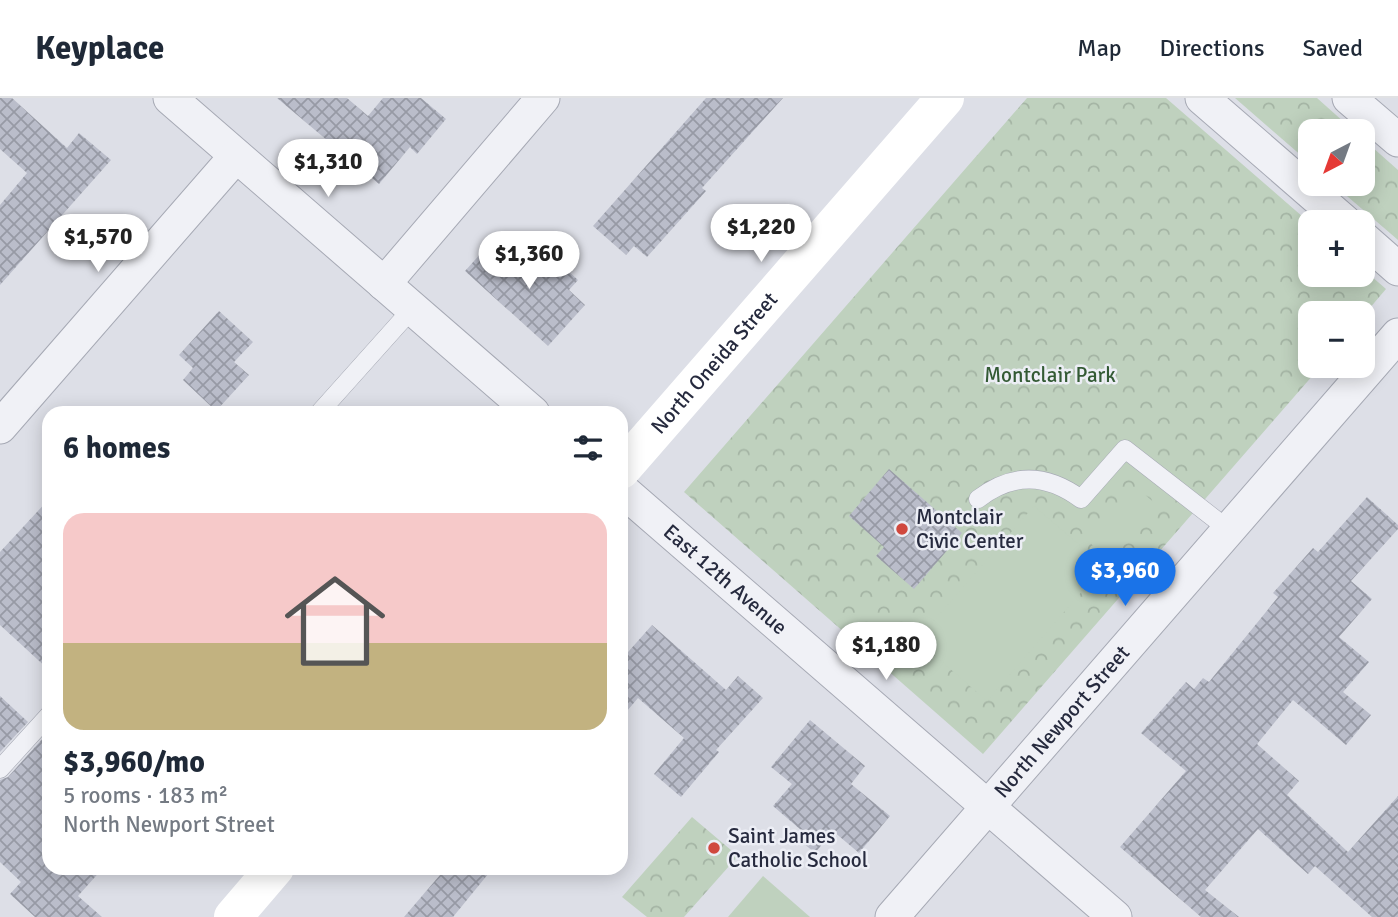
<!DOCTYPE html>
<meta charset="utf-8">
<style>
body{margin:0;font-family:Signika,sans-serif;background:#f6f6f7;color:#1f2937;height:100vh;display:flex;flex-direction:column;font-size:26px;white-space:nowrap}
*{box-sizing:border-box;margin:0}
p{font-size:23px;color:#747a83}
.icon{flex:none;width:38px;height:38px;fill:none;stroke:currentColor;stroke-width:2;stroke-linecap:round;stroke-linejoin:round}
.map{position:relative;flex:1;overflow:hidden}
.side{position:absolute;left:42px;top:308px;width:586px;height:469px;display:flex;flex-direction:column;background:#fff;border-radius:21px;box-shadow:0 4px 18px #0003}
.side>*{flex:none}
.needle{width:46px;rotate:221deg}
.tools{position:absolute;left:1298px;top:21px;display:grid;gap:14px}
.tools a{display:grid;place-items:center;width:77px;height:77px;border-radius:14px;background:#fff;box-shadow:0 4px 18px #0003;font-size:35px}
.price{position:absolute;translate:-50% -60px;padding:0 16px;border-radius:24px;background:#fff;color:#222;font-size:23px;line-height:46px;filter:drop-shadow(0 2px 4px #0008)}
.price::after{content:'';position:absolute;left:50%;top:42px;width:21px;height:16px;margin-left:-10px;background:inherit;clip-path:polygon(0 0,100% 0,50% 100%)}
.price.selected{background:#1a73e8;color:#fff}
ul{padding:0;list-style:none}
li{display:grid;align-content:center;gap:14px;height:371px;padding:0 21px}
li span{display:grid;place-items:center;height:217px;border-radius:21px;color:#555}
li>.icon{margin-inline-start:auto}
span .icon{width:126px;height:126px;fill:#fffc;stroke-width:1}
li b{font-size:30px}
h2{display:flex;justify-content:space-between;align-items:center;height:84px;padding:0 21px;font-size:30px}
header{display:flex;align-items:center;gap:42px;box-sizing:border-box;height:98px;padding:0 35px;background:#fff;border-bottom:2px solid #e0e1e3}
header strong{font-size:33px}
nav{display:flex;gap:38px;margin-inline-start:auto;font-size:24px}
.map>svg:first-child{display:block}
</style>
<header>
<strong>Keyplace</strong>
<nav><a>Map</a><a>Directions</a><a>Saved</a></nav>
</header>
<div class="map">
<svg width="1398" height="819" viewBox="0 0 1398 819">
<defs>
<pattern id="park-crowns" width="20" height="18" patternUnits="userSpaceOnUse" patternTransform="scale(1.75)"><rect width="20" height="18" fill="#bfd1be"/><path d="M2 6a3 3 0 1 1 6 0M12 15a3 3 0 1 1 6 0" fill="none" stroke="#a4b4a4"/></pattern>
<pattern id="building-cross-hatch" width="8" height="8" patternUnits="userSpaceOnUse" patternTransform="scale(1.75)"><rect width="8" height="8" fill="#babdca"/><path d="M0 0l8 8M0 8l8-8" fill="none" stroke="#979aa5"/></pattern>
</defs>
<rect width="100%" height="100%" fill="#dddfe7"/>
<g fill="url(#park-crowns)">
<path d="M 1027,0 L 1166,0 L 1311,126 L 1311,177 L 1363,177 L 1363,171 L 1386,191 L 1363,218 L 1363,215 L 1311,215 L 1311,268 L 1321,268 L 983,656 L 684,394 Z"/>
<path d="M 1235,0 L 1317,0 L 1354,33 L 1311,33 L 1311,66 Z"/>
<path d="M 1363,41 L 1398,72 L 1398,142 L 1333,86 L 1363,86 Z"/>
<path d="M 692,719 L 738,758 L 684,819 L 647,819 L 622,799 Z"/>
</g>
<g fill="#bfd1be">
<path d="M 1138,391 L 1156,406 L 1108,461 L 1090,445 Z"/>
<path d="M 1034,408 L 1104,468 L 987,603 L 917,542 Z"/>
<path d="M 763,778 L 810,819 L 728,819 Z"/>
</g>
<g fill="url(#building-cross-hatch)">
<path d="M 0,0 L 12,0 L 67,50 L 79,35 L 111,62 L 0,187 L 0,107 L 27,75 L 0,51 Z"/>
<path d="M 277,0 L 347,0 L 368,18 L 383,0 L 421,0 L 446,21 L 417,56 L 410,49 L 379,86 Z"/>
<path d="M 706,0 L 783,0 L 702,90 L 706,93 L 647,159 L 634,148 L 626,157 L 593,128 Z"/>
<path d="M 492,143 L 528,175 L 547,154 L 578,182 L 569,192 L 585,207 L 548,248 L 465,173 Z"/>
<path d="M 219,213 L 253,244 L 234,264 L 249,277 L 216,313 L 183,282 L 193,270 L 179,257 Z"/>
<path d="M 889,371 L 962,435 L 914,491 L 876,458 L 884,449 L 849,418 Z"/>
<path d="M 1367,399 L 1398,427 L 1398,431 L 1351,483 L 1372,501 L 1339,539 L 1369,564 L 1343,594 L 1371,617 L 1346,647 L 1293,602 L 1257,646 L 1299,683 L 1287,697 L 1348,754 L 1398,698 L 1398,819 L 1372,819 L 1315,768 L 1308,776 L 1258,731 L 1205,792 L 1239,819 L 1201,819 L 1120,749 L 1186,673 L 1141,635 L 1186,584 L 1194,591 L 1203,580 L 1209,584 L 1278,499 L 1273,495 L 1313,450 L 1318,454 Z"/>
<path d="M 49,401 L 49,572 L 0,527 L 0,454 Z"/>
<path d="M 652,527 L 726,592 L 738,578 L 763,600 L 716,652 L 719,654 L 681,699 L 654,676 L 684,640 L 638,600 L 621,620 L 621,562 Z"/>
<path d="M 0,598 L 28,624 L 0,654 Z"/>
<path d="M 810,622 L 865,668 L 851,686 L 890,718 L 859,755 L 833,733 L 815,755 L 796,739 L 801,732 L 773,708 L 792,686 L 771,669 Z"/>
<path d="M 44,639 L 49,643 L 49,770 L 103,770 L 78,798 L 102,819 L 35,819 L 10,796 L 21,784 L 0,764 L 0,682 L 8,679 Z"/>
<path d="M 446,770 L 493,770 L 453,819 L 404,819 Z"/>
</g>
<g fill="none" stroke-linecap="round" stroke-linejoin="round">
<defs>
<g id="lane">
<path d="M 319,315 L 412,211"/>
<path d="M 978,401 C 1013,374 1047,376 1081,401 L 1125,351 L 1229,432"/>
<path d="M 0,671 L 49,617"/>
</g>
<g id="street">
<path d="M 170,0 L 533,315"/>
<path d="M 1202,0 L 1345,124"/>
<path d="M 1349,0 L 1398,42"/>
<path d="M 1363,140 L 1398,171"/>
<path d="M 384,186 L 543,0"/>
<path d="M 0,329 L 236,58"/>
<path id="s1" d="M 621,391 L 1115,819"/>
<path id="s2" d="M 892,819 L 1398,237"/>
</g>
</defs>
<use href="#lane" stroke="#a6a9b4" stroke-width="19"/>
<use href="#street" stroke="#a6a9b4" stroke-width="35"/>
<use href="#lane" stroke="#f0f1f6" stroke-width="18"/>
<use href="#street" stroke="#f0f1f6" stroke-width="33"/>
<g stroke="#fff" stroke-width="38">
<path id="s3" d="M 621,372 L 945,0"/>
<path d="M 233,819 L 275,770"/>
</g>
</g>
<g fill="#d0483e" stroke="#eceef5" stroke-width="2.5">
<circle cx="902" cy="431" r="7"/>
<circle cx="714" cy="750" r="7"/>
</g>
<g text-anchor="middle" dominant-baseline="central" stroke-width="5" stroke-linejoin="round" paint-order="stroke">
<g font-size="21" fill="#262a3e" stroke="#eceef5">
<text stroke="none"><textPath href="#s3" startOffset="142">North Oneida Street</textPath></text>
<text stroke="none"><textPath href="#s1" startOffset="138">East 12th Avenue</textPath></text>
<text stroke="none"><textPath href="#s2" startOffset="259">North Newport Street</textPath></text>
</g>
<g font-size="21" fill="#335a34" stroke="#eceef5">
<text x="1050" y="277">Montclair Park</text>
</g>
<g font-size="21" fill="#262a3e" stroke="#eceef5" text-anchor="start">
<text x="916" y="419">Montclair<tspan x="916" dy="24">Civic Center</tspan></text>
<text x="728" y="738">Saint James<tspan x="728" dy="24">Catholic School</tspan></text>
</g>
</g>
</svg>
<div class="tools">
<a><svg class="needle" viewBox="-14 -14 28 28"><path d="M0-13l5 13h-10z" fill="#e53935"/><path d="M0 13l5-13h-10z" fill="#747a83"/></svg></a>
<a>+</a>
<a>−</a>
</div>
<b class="price" style="left:328px;top:101px">$1,310</b>
<b class="price" style="left:761px;top:166px">$1,220</b>
<b class="price" style="left:98px;top:176px">$1,570</b>
<b class="price" style="left:529px;top:193px">$1,360</b>
<b class="price selected" style="left:1125px;top:510px">$3,960</b>
<b class="price" style="left:886px;top:584px">$1,180</b>
<section class="side">
<h2>6 homes<svg class="icon" aria-label="filters" viewBox="0 0 24 24"><path d="M4 7h16M4 17h16"/><circle cx="9" cy="7" r="2"/><circle cx="15" cy="17" r="2"/></svg></h2>
<ul>
<li><span style="background:linear-gradient(#f6c9c9 60%,#c2b280 0)"><svg class="icon" aria-label="home" viewBox="0 0 24 24"><path d="M3 11l9-7 9 7M6 9v11h12V9"/></svg></span><div><b>$3,960/mo</b><p>5 rooms · 183 m²</p><p>North Newport Street</p></div></li>
</ul>
</section>
</div>
